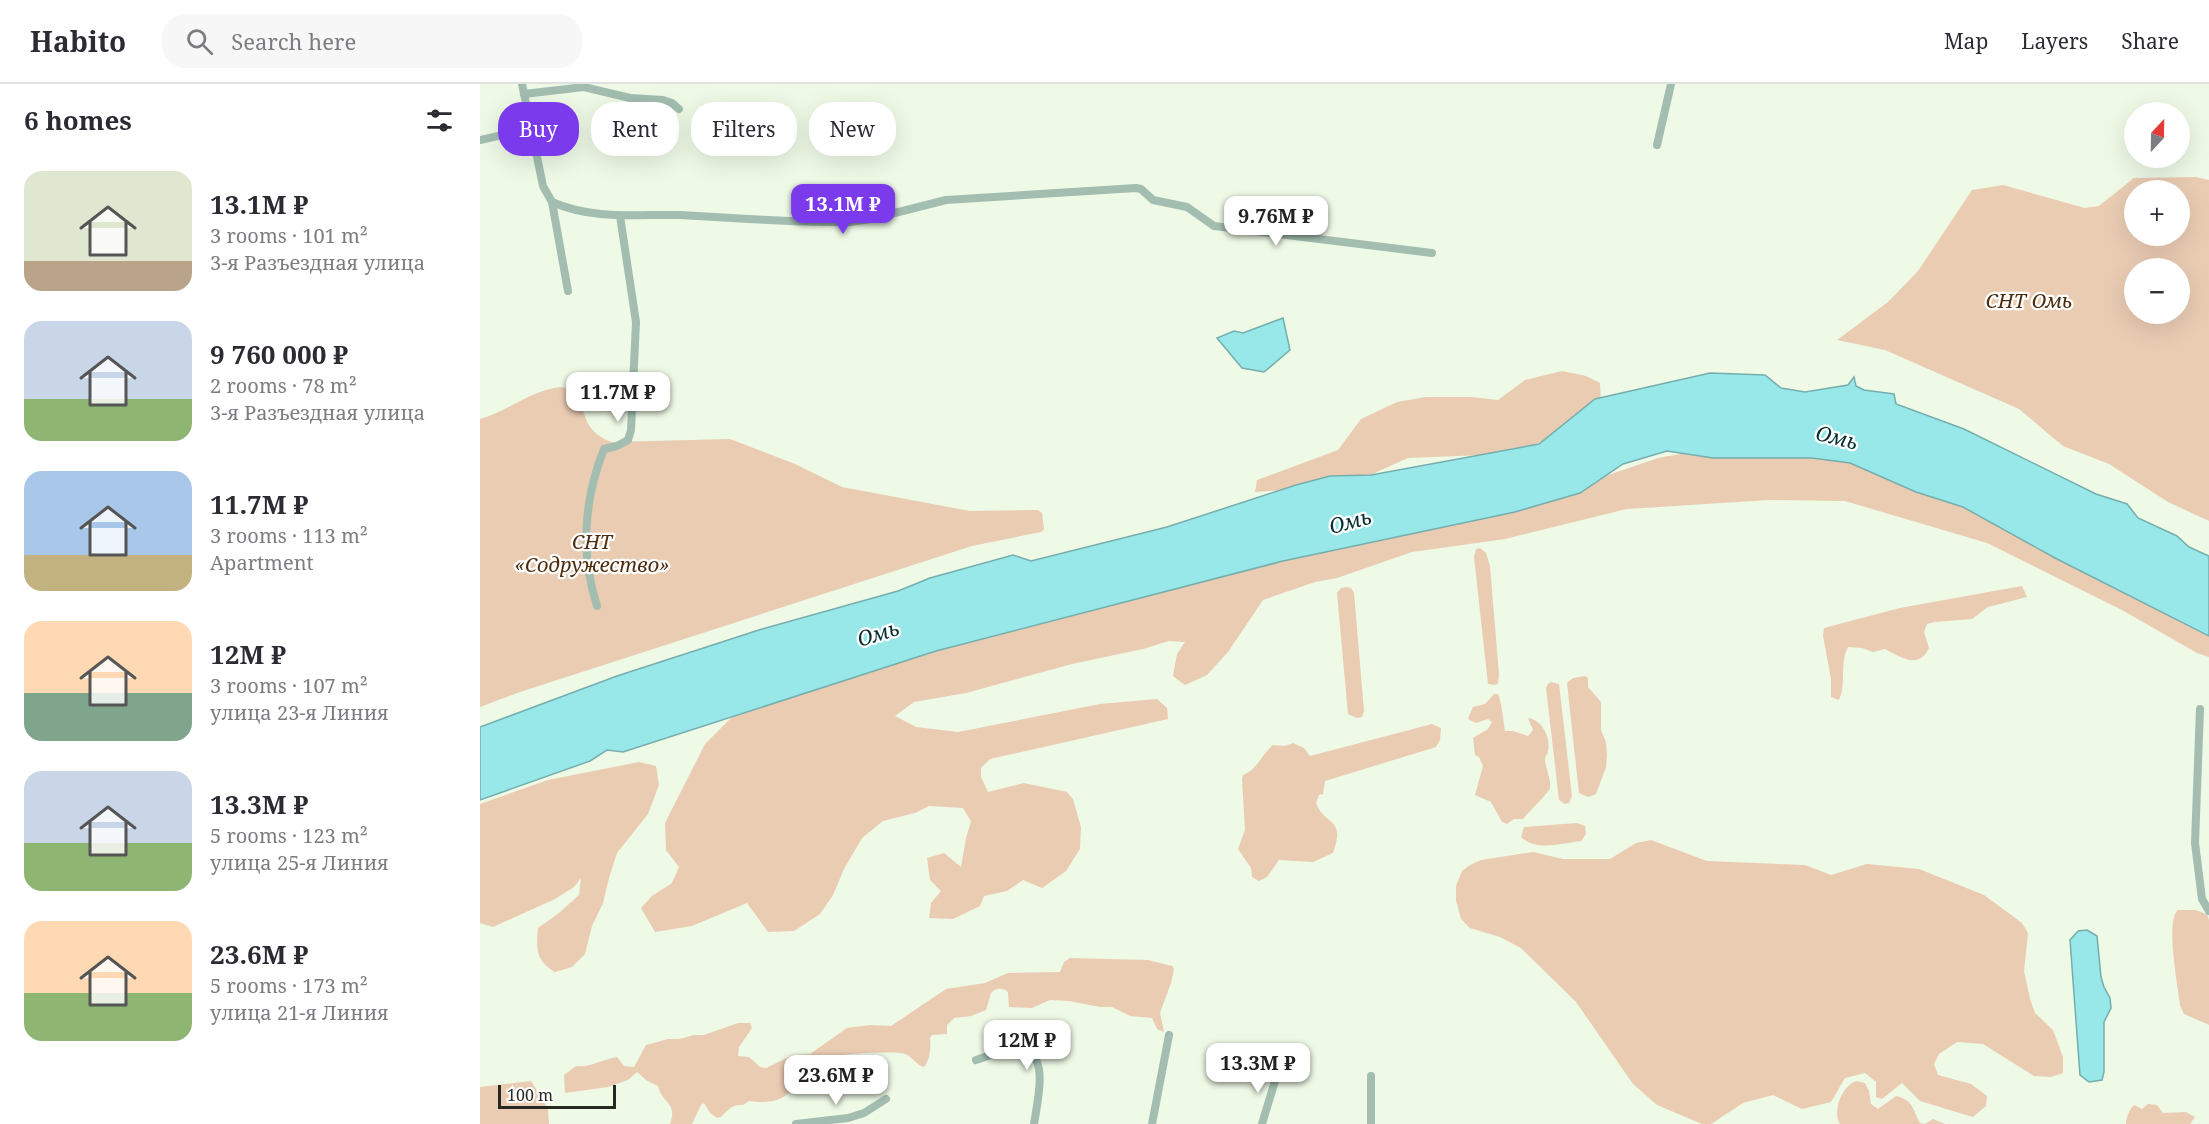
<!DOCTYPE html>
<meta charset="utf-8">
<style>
body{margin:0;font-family:"Noto Serif",serif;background:#f7f7f7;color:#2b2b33;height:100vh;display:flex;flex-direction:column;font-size:22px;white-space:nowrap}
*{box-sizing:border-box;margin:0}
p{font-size:20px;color:#7c7c81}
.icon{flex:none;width:33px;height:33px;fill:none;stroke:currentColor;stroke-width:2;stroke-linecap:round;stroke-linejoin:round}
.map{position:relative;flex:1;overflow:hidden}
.side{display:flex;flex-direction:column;background:#fff;width:480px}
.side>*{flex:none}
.banner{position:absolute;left:18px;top:18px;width:570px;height:54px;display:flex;gap:12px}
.needle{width:39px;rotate:22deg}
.controls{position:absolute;left:1644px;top:18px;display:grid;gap:12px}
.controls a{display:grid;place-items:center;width:66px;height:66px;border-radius:50%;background:#fff;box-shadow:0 6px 24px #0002;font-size:30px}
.scale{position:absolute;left:18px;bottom:15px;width:118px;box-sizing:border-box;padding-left:6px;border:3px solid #252922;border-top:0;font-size:16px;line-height:21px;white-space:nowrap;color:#252922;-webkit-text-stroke:4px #fff;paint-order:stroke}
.price{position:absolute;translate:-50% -51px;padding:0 14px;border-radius:12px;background:#fff;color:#222;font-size:20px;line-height:39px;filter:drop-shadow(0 2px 3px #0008)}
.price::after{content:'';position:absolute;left:50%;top:36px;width:18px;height:14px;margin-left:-9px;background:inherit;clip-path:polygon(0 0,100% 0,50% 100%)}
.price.current{background:#7c3aed;color:#fff}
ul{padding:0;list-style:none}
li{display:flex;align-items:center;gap:18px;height:150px;padding:0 24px}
li span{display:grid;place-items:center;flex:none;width:168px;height:120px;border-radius:18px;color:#555}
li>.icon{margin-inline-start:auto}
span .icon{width:72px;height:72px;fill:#fffc;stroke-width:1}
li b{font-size:26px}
h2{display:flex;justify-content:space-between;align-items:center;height:72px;padding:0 24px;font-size:26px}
.pill{padding:0 21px;border-radius:24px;background:#fff;box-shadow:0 6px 24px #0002;font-size:21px;line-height:54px}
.pill.current{background:#7c3aed;color:#fff}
header{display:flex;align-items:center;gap:36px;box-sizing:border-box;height:84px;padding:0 30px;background:#fff;border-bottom:2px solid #e1e1e2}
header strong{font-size:28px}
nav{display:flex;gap:33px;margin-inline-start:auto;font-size:21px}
.search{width:420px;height:54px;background:#f7f7f7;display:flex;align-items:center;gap:15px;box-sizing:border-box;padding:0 21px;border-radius:24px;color:#7c7c81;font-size:22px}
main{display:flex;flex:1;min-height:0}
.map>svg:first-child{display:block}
</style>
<header>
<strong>Habito</strong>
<div class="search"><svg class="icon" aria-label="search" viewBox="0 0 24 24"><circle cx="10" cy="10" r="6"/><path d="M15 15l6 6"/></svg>Search here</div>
<nav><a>Map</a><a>Layers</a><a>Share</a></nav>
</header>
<main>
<section class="side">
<h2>6 homes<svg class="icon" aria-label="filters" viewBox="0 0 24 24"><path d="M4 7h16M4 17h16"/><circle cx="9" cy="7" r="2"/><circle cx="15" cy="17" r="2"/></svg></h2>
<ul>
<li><span style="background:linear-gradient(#dfe7d0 75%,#b9a48a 0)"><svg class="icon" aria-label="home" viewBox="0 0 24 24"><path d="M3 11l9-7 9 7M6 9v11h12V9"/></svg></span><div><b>13.1M ₽</b><p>3 rooms · 101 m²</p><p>3-я Разъездная улица</p></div></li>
<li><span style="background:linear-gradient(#c9d6e8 65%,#8fb573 0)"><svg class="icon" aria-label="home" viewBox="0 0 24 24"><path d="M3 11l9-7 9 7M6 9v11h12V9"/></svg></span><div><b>9 760 000 ₽</b><p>2 rooms · 78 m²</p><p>3-я Разъездная улица</p></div></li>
<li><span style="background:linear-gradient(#a9c7e8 70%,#c2b280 0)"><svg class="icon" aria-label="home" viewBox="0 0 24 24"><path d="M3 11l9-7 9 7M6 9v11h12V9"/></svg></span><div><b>11.7M ₽</b><p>3 rooms · 113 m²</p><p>Apartment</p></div></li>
<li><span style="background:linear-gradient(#ffd9b3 60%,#7fa58c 0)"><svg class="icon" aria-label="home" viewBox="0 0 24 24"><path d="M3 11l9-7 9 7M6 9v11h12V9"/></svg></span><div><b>12M ₽</b><p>3 rooms · 107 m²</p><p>улица 23-я Линия</p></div></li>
<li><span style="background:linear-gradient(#c9d6e8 60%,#8fb573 0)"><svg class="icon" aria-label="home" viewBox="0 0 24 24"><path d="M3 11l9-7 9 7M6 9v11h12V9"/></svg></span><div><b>13.3M ₽</b><p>5 rooms · 123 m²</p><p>улица 25-я Линия</p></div></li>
<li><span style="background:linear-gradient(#ffd9b3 60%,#8fb573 0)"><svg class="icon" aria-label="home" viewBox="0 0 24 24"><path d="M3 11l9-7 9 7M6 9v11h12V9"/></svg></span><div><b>23.6M ₽</b><p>5 rooms · 173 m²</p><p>улица 21-я Линия</p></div></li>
</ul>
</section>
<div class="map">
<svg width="1729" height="1040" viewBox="0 0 1729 1040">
<rect width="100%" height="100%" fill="#eef9e6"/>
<g fill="#eaccb3" fill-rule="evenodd">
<path d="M 1716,93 L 1729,96 L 1729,437 L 1688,418 L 1629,380 L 1583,362 L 1539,325 L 1405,266 L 1357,256 L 1408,218 L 1438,187 L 1492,106 L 1523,101 L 1605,124 L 1619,122 L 1654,94 ZM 1654,106 L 1700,106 L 1700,152 L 1654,152 ZM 1654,184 L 1700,184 L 1700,230 L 1654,230 Z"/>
<path d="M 1082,287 L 1106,292 L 1120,299 L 1121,319 L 1083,350 L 1028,370 L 928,374 L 877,397 L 835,404 L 775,408 L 777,396 L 858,366 L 881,335 L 917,318 L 946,313 L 991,313 L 1018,316 L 1045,296 Z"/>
<path d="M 81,303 C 114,309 91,344 132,358 L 250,355 L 315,380 L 362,403 L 490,427 L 558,426 L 562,429 L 564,445 L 561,448 L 492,462 L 40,608 L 0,623 L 0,335 C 28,327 51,306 81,303 Z"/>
<path d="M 1223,366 L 1363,373 L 1466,409 L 1729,545 L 1729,573 L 1717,569 L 1642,526 L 1507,459 L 1365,417 L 1289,416 L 1147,425 L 1025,455 L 932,468 L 857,494 L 835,498 L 783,516 L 748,568 L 727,591 L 705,601 L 693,592 L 697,570 L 705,558 L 689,557 L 663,565 L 592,580 L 486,609 L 434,618 L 415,632 L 436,643 L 478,648 L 620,620 L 677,615 L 687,624 L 688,635 L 510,675 L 501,684 L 501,693 L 508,708 L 544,699 L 587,708 L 593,715 L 601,743 L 600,765 L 586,787 L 562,804 L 543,796 L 527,807 L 504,812 L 500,822 L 473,835 L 449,834 L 451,819 L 461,807 L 450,796 L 447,774 L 464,769 L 481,783 L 486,754 L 491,737 L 483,724 L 449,722 L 435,729 L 403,737 L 382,754 L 364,785 L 353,811 L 340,830 L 314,847 L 288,848 L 267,819 L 212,842 L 175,848 L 161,824 L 172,812 L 192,799 L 199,783 L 186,766 L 185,739 L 225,660 L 268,617 L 314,598 L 1076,409 L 1178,374 Z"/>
<path d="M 1000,464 L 1006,469 L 1010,482 L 1019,591 L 1018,600 L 1014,601 L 1008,600 L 994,473 L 996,465 Z"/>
<path d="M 1542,502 L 1547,513 L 1508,523 L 1492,535 L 1455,538 L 1447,540 L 1444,548 L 1449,564 C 1439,586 1420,573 1405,565 L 1393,568 L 1382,564 L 1368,563 C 1359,580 1367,599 1359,616 L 1351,613 L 1351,595 L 1343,552 L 1344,544 L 1420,524 Z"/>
<path d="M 866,503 L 871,504 L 874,509 L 884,627 L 882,633 L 877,634 L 868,630 L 857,509 L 861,504 Z"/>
<path d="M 1105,592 L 1108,594 L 1108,603 L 1121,618 L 1121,646 L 1126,658 L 1127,671 L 1126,683 L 1116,710 L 1108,713 L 1099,709 L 1087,599 L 1093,594 Z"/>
<path d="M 1071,598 L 1079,600 L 1092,712 L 1089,719 L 1085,720 L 1079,716 L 1066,604 L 1068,600 Z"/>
<path d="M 1014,610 L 1018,610 C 1022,619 1023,636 1025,647 L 1033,647 L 1048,652 L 1053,646 L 1048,634 C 1062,636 1071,653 1068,667 C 1067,673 1065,670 1065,676 C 1066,685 1071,695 1070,704 C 1070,707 1047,730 1043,735 L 1034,735 L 1027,740 L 1022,738 L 1011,718 L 995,711 L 1003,682 L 999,673 L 995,671 L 993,654 L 1008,645 L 1012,638 L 1008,635 L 996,639 L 988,635 L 993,623 L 1005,620 Z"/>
<path d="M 952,640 L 961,644 L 960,656 L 956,663 L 845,697 L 843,710 L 839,711 L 836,719 C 845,743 866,732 853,769 L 833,778 L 799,776 L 787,793 L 779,797 L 772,793 L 771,784 L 758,765 L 765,746 L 762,695 L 763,691 C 778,685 781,671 793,661 L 805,662 L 813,659 L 824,664 L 830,672 Z"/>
<path d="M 159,678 L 176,682 L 179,701 L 168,730 L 137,769 L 129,794 L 123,819 L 112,842 L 105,870 L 92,883 L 75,888 C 56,877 56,865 58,844 L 79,829 L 99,811 L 101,794 L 94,803 L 75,815 L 13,843 L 0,839 L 0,720 L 68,696 Z"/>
<path d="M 1097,739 L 1105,742 L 1106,750 L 1101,757 C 1081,759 1057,768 1041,753 L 1044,743 Z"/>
<path d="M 1171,756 L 1227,777 L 1325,781 L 1351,791 L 1387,780 L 1439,785 L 1504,811 L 1542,839 L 1548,849 L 1544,887 L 1550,915 L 1555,929 L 1573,946 L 1583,973 L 1583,989 L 1571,993 L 1554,992 L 1503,960 L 1477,958 L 1459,970 L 1454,980 L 1458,991 L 1491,1000 L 1507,1012 L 1506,1022 L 1493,1033 L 1440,1017 L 1422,999 L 1402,1015 L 1396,1013 L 1396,998 L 1385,989 L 1365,994 L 1351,1018 L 1322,1025 L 1293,1011 L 1263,1019 L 1231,1040 L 1222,1040 L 1177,1021 L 1153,1000 L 1096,918 L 1041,864 L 1020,853 L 990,844 L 981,835 L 976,816 L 976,802 L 982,787 L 990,781 L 1001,776 L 1053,768 L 1083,775 L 1130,775 L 1156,759 Z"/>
<path d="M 1698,826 L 1715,826 L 1727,830 L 1729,836 L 1729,941 L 1704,930 L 1700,921 C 1698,903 1685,836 1698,826 Z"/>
<path d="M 590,874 L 668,876 L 692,882 L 694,885 L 691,899 L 680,929 L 684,948 L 677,945 L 672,934 L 650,932 L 632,923 L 620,923 L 589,917 L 570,916 L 552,924 L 529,923 L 528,908 C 523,903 515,904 511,909 L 506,926 L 491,932 L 474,934 L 467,941 L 467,950 L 452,951 L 450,954 C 451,964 450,976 444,983 C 436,981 433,973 425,970 C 415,967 364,969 356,973 C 347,977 346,984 341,990 L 325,991 L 312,999 L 311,1007 C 298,1019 287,1019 269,1017 L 263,1021 C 251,1020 248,1026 241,1033 L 237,1034 L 230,1029 L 224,1019 L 221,1021 L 212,1040 L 190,1040 C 198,1018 182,1020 178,1002 L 166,996 L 157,988 L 148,996 L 128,1003 L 85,1009 L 84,991 L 96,982 C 110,984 123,975 137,973 L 144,982 L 154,983 L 166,961 L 188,955 L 200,955 L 214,951 L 224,951 L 258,939 L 270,939 L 272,944 L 259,963 L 258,972 L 269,973 L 280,983 L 286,984 L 313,971 L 330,970 L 367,944 L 390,941 L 411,942 L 466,905 L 505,899 L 528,889 L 580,888 L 584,878 Z"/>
<path d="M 51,997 L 68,1025 L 69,1040 L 0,1040 L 0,1003 Z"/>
<path d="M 1376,997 L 1385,999 L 1389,1007 L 1391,1020 L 1398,1025 L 1416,1012 C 1434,1016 1433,1027 1440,1039 L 1445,1040 L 1453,1035 L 1465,1040 L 1360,1040 C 1352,1027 1362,1002 1376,997 Z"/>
<path d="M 1668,1020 L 1677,1021 L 1683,1029 L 1706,1028 L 1715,1033 L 1710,1040 L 1646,1040 C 1646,1034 1649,1026 1654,1021 L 1662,1025 Z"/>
</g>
<g fill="#98e7e9" stroke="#76aead" stroke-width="1.5">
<path d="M 803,234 L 810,266 L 784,288 L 762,284 L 737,254 L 754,247 L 763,249 Z"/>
<path d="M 1230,289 L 1285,291 L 1301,304 L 1325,308 L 1368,301 L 1374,293 L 1376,302 L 1384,306 L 1414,310 L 1416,320 L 1484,345 L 1616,410 L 1647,420 L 1658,434 L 1697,452 L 1709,463 L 1729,472 L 1729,552 L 1575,474 L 1483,423 L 1436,408 L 1370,379 L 1332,374 L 1233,374 L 1187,367 L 1143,380 L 1100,409 L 1035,428 L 803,477 L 456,567 L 143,668 L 127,666 L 110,677 L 0,716 L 0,643 L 137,592 L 282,545 L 418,507 L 450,494 L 533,471 L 551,477 L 687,443 L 816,401 L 850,392 L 891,391 L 1059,360 L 1115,315 Z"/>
<path d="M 1607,846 L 1617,852 L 1621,893 L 1624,903 L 1630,914 L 1631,924 L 1624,938 L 1624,988 L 1622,996 L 1609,998 L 1600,991 L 1590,856 L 1598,847 Z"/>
</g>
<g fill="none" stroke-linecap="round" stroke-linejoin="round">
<g stroke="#a3beb1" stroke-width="8">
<path d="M 42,0 L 63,102 L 72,118 L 88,207"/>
<path d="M 44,10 L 104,3 L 150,14 L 183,16 L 192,19 L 199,25"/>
<path d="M 0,56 L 50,45"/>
<path d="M 1177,61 L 1191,0"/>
<path d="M 72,118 C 113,136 156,130 200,131 C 257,134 313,139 370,138 L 391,135 L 466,116 L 656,104 L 661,105 L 673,116 L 707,123 L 734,142 L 952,169"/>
<path d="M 117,522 C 100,470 104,415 124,365 L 137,362 L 148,356 L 151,346 L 156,238 L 140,132"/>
<path d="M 1720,625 L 1715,759 L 1722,815 L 1729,827"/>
<path d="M 496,976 C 569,949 564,982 554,1040"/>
<path d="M 891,992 L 891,1040"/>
<path d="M 316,1040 L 368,1034 L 384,1029 L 406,1015"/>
<path d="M 672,1040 L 689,951"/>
<path d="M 782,1040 L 798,987"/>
</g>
</g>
<g text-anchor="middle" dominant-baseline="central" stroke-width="4.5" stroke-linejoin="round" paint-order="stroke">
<g font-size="20" font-style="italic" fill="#4d2d0d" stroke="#fff">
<text x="1549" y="216">СНТ Омь</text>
<text x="112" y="457">СНТ<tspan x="112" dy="23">«Содружество»</tspan></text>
</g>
<g font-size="21" font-style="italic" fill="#072f31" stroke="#fff">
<text transform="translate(1357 353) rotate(14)">Омь</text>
<text transform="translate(870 437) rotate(-15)">Омь</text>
<text transform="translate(398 549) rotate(-17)">Омь</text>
</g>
</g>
</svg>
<div class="controls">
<a><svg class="needle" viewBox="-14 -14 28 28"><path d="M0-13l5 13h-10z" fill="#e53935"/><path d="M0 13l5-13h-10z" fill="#7c7c81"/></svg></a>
<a>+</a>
<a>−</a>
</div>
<div class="scale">100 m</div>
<b class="price current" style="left:363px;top:151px">13.1M ₽</b>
<b class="price" style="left:796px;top:163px">9.76M ₽</b>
<b class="price" style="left:138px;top:339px">11.7M ₽</b>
<b class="price" style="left:547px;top:987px">12M ₽</b>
<b class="price" style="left:778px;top:1010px">13.3M ₽</b>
<b class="price" style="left:356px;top:1022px">23.6M ₽</b>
<div class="banner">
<a class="pill current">Buy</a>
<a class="pill">Rent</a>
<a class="pill">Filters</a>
<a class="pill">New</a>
</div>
</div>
</main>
